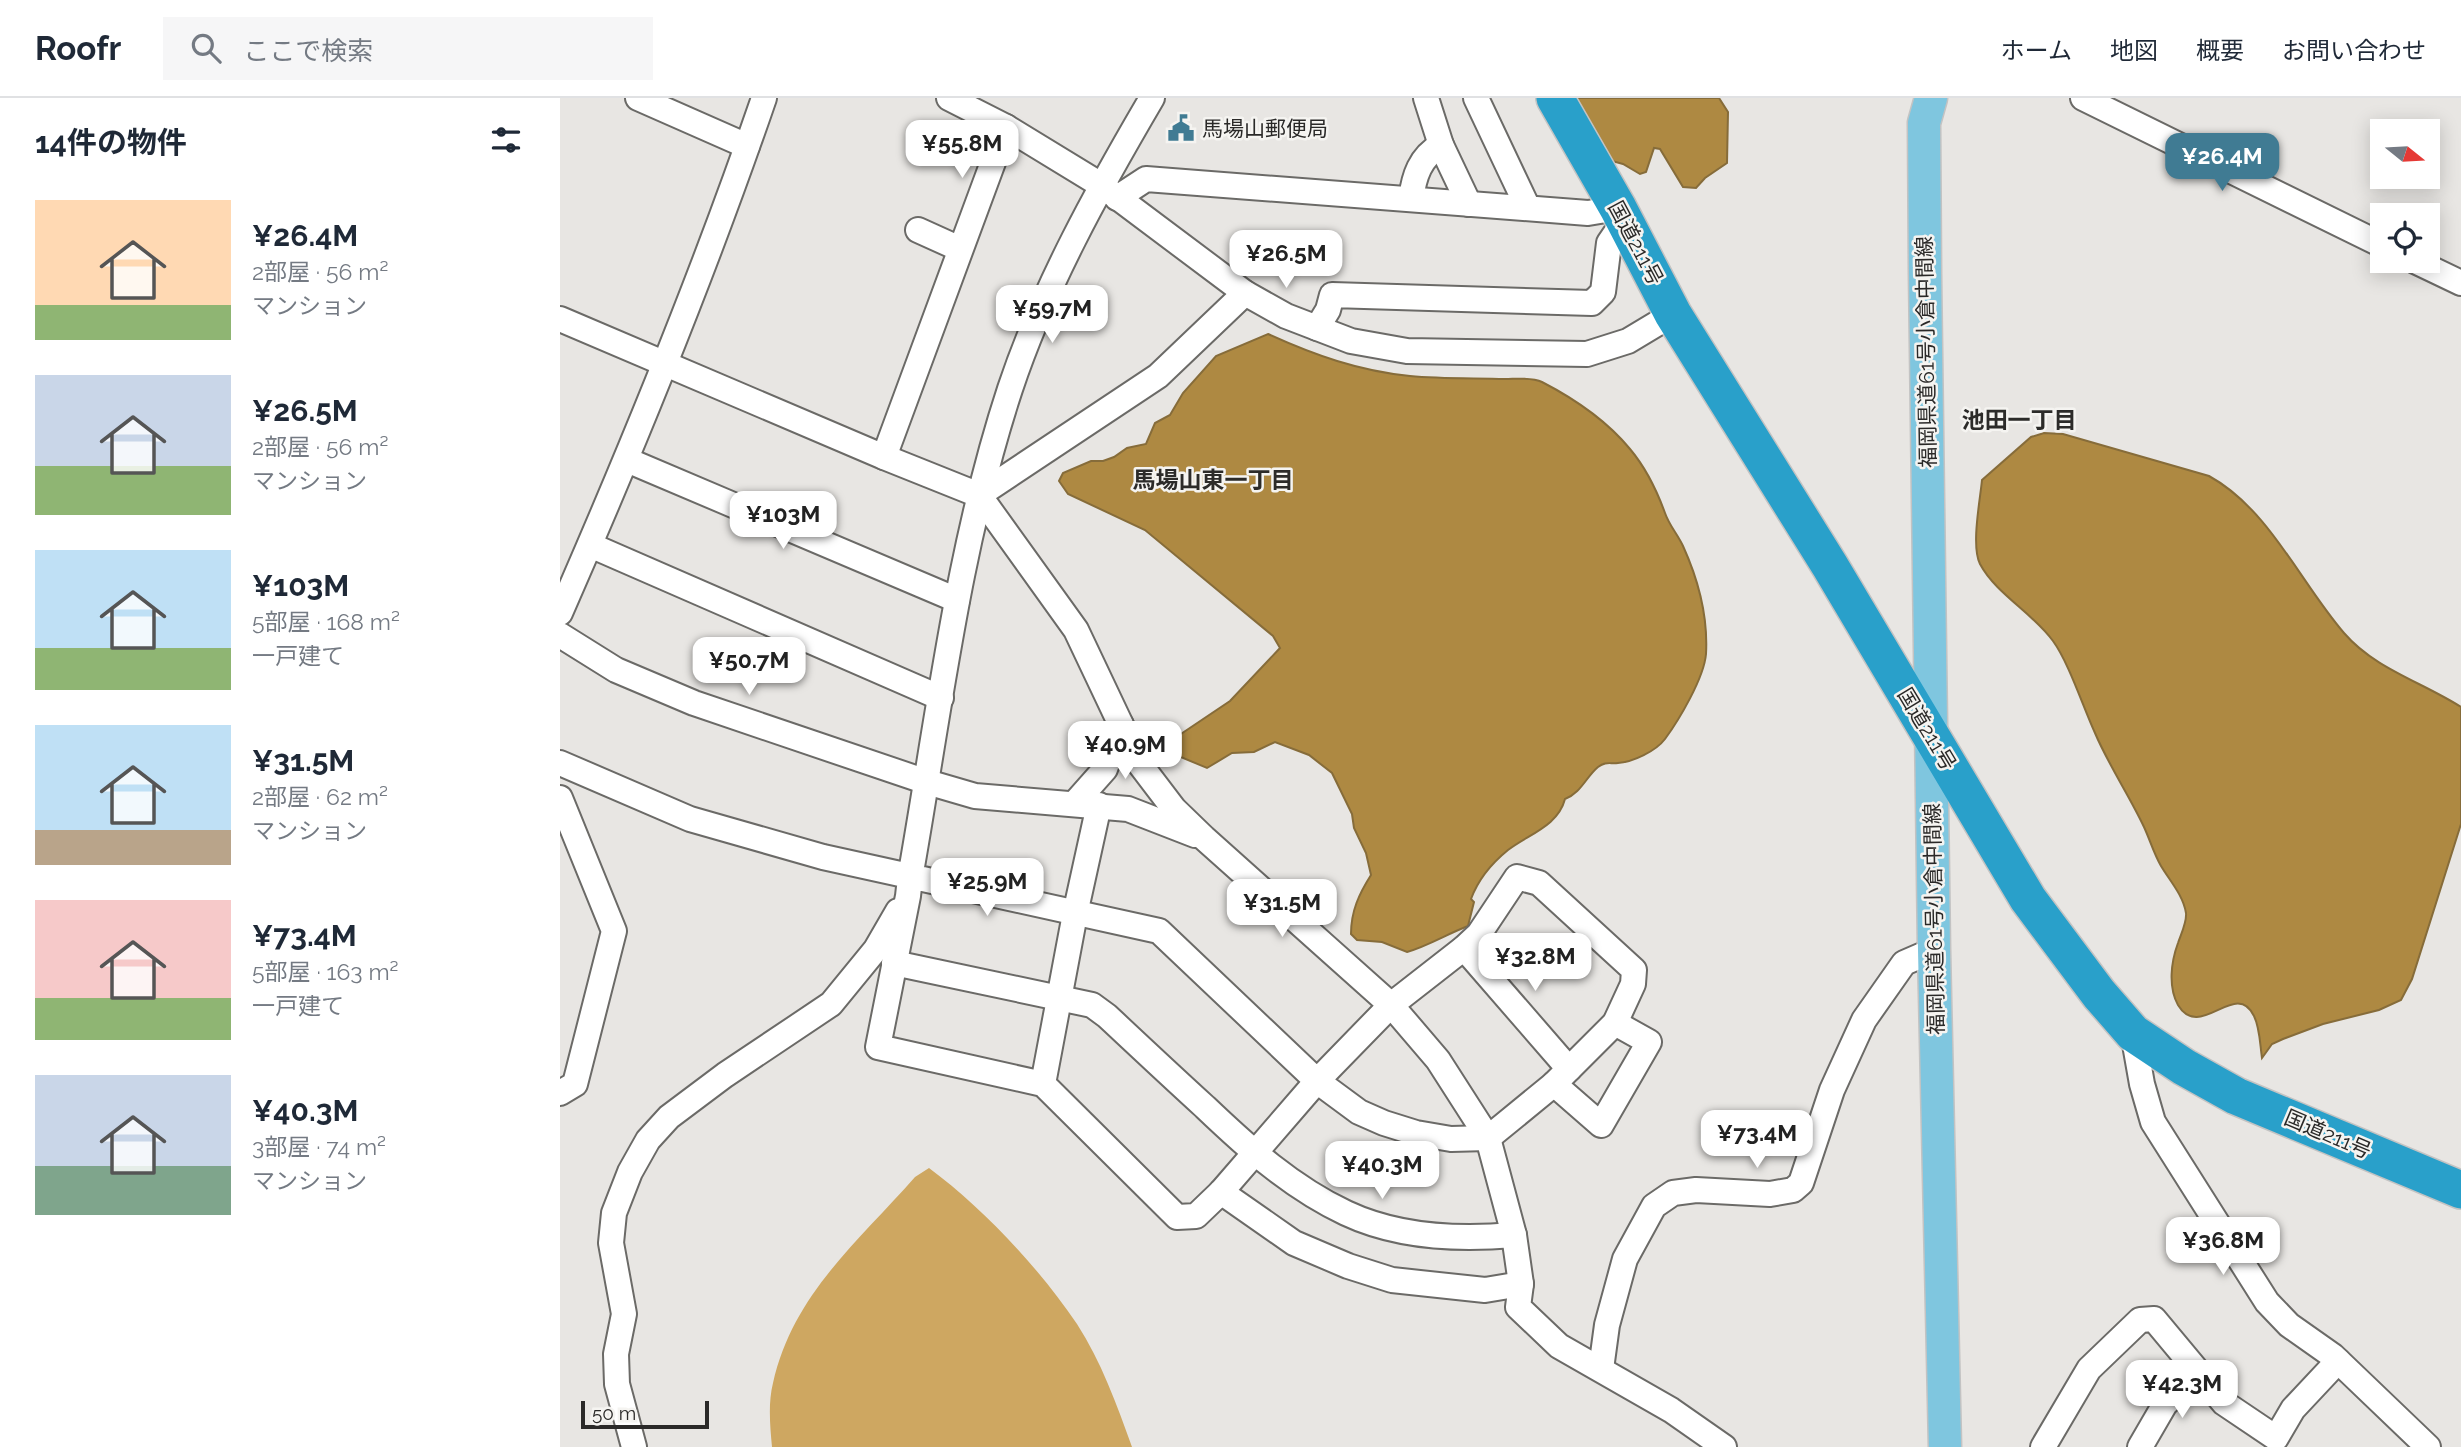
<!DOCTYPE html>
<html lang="ja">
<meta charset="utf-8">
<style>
body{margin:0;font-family:Raleway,"Noto Sans JP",sans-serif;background:#f6f6f7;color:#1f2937;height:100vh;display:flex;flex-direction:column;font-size:26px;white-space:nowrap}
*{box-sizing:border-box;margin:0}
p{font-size:23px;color:#747a83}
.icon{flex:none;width:38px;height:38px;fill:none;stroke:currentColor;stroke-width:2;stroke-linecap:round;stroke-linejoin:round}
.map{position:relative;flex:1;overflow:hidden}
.drawer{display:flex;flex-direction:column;background:#fff;width:560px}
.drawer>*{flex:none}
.needle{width:46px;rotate:108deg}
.fabs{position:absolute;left:1810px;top:21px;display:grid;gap:14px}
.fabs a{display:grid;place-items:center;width:70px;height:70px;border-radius:0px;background:#fff;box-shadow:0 4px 18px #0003;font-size:35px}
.scale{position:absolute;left:21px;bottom:18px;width:128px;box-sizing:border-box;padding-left:7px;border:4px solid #2a2928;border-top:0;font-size:19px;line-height:24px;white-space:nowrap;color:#2a2928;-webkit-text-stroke:5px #f5f4f1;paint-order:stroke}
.price{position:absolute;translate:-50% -60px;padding:0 16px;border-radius:14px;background:#fff;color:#222;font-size:23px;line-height:46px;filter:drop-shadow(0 2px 4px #0008)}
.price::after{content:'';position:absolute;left:50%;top:42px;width:21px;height:16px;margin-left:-10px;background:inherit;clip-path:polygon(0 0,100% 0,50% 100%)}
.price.active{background:#407b93;color:#fff}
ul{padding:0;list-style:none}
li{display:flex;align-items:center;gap:21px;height:175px;padding:0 35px}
li span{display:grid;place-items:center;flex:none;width:196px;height:140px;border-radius:0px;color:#555}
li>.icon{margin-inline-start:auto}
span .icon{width:84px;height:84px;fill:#fffc;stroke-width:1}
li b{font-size:30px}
h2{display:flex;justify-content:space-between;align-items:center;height:84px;padding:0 35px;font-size:30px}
header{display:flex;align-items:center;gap:42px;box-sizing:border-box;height:98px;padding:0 35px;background:#fff;border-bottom:2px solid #e0e1e3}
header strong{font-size:33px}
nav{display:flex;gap:38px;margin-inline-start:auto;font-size:24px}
.search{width:490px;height:63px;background:#f6f6f7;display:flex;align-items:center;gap:18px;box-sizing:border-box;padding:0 24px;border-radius:0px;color:#747a83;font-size:26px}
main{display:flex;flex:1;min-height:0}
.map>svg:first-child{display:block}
</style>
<header>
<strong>Roofr</strong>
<div class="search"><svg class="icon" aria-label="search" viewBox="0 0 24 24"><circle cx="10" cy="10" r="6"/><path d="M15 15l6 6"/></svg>ここで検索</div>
<nav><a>ホーム</a><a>地図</a><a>概要</a><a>お問い合わせ</a></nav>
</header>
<main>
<section class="drawer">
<h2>14件の物件<svg class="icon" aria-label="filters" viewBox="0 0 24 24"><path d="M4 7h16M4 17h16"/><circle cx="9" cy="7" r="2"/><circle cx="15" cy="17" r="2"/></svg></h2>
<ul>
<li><span style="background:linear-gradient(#ffd9b3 75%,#8fb573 0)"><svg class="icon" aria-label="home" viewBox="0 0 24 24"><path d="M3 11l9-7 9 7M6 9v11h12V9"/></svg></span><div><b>¥26.4M</b><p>2部屋 · 56 m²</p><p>マンション</p></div></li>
<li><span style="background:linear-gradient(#c9d6e8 65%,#8fb573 0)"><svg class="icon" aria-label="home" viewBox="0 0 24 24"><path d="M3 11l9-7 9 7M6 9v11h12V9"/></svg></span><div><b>¥26.5M</b><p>2部屋 · 56 m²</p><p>マンション</p></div></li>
<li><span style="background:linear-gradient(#bfe0f5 70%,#8fb573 0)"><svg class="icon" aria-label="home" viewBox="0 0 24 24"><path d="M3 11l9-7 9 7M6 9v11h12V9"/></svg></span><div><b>¥103M</b><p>5部屋 · 168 m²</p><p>一戸建て</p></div></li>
<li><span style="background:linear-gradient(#bfe0f5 75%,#b9a48a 0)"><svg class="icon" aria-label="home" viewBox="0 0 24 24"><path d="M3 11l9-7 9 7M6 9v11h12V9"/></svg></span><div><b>¥31.5M</b><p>2部屋 · 62 m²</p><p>マンション</p></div></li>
<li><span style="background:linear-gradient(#f6c9c9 70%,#8fb573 0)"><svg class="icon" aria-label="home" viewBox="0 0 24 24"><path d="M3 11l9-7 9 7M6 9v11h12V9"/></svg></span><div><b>¥73.4M</b><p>5部屋 · 163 m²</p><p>一戸建て</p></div></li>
<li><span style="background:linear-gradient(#c9d6e8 65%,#7fa58c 0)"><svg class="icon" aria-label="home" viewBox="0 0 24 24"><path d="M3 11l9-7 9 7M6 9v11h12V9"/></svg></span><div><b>¥40.3M</b><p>3部屋 · 74 m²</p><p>マンション</p></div></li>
</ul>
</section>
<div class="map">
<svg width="1901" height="1349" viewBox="0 0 1901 1349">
<rect width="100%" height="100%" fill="#e8e6e3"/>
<path fill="#cea761" d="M 369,1070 C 423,1110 480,1171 517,1226 C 541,1263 557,1307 572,1349 L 212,1349 C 210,1328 208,1305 213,1285 C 233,1196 298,1144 355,1079 Z"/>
<g fill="#ae8942" stroke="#866c3a" stroke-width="2">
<path d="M 1011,0 L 1159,0 L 1168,14 L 1167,65 L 1145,80 L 1136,90 L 1123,89 L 1100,51 L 1094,50 L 1086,74 L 1080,76 L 1063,66 L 1048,62 Z"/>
<path d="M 708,236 C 754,257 799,273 850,278 C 881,281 914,280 945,281 C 956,281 972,279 982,284 C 1013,300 1047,323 1070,351 C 1086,370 1097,393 1105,415 C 1109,427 1118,437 1123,448 C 1138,481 1148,520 1146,556 C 1144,580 1119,622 1105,641 C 1096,653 1073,664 1058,665 C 1050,666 1046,663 1038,669 C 1026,679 1021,695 1005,701 C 998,728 969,736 948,752 C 932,765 918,782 911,801 L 914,804 L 908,828 C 887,836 868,848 847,854 L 822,844 L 797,842 L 791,836 C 791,813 799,796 811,777 L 806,755 L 794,730 L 792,716 L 772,675 L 749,657 L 715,644 L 694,654 L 672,655 L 647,670 L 609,654 L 609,644 L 670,603 L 720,550 L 713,538 L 585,432 L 508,396 L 499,383 L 503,375 L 531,363 L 543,363 L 554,359 L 567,350 L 586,346 L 595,325 L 610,317 L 623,295 L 656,258 Z"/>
<path d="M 1484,335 L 1503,336 L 1649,378 C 1709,411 1740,484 1784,535 C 1815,571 1862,584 1901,609 L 1901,726 L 1852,881 L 1841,902 L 1819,912 L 1763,926 L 1723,941 L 1712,946 L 1702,960 C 1700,947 1700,930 1694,918 C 1676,880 1640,944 1618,907 C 1608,889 1611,864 1618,845 C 1621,836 1627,824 1626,815 C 1623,797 1610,783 1601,768 C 1594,756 1590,742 1584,729 C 1569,697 1549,668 1535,635 C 1523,609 1509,565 1493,543 C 1473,515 1436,496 1420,466 C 1411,448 1420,403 1422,382 L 1471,339 Z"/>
</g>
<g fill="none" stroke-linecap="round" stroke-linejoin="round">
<defs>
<g id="minor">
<path d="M 78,0 L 187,48"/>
<path d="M 389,0 L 446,29 L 541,87 L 685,195 L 726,218 L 791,243 L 847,253 L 1027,256 L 1068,243 L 1113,216"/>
<path d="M 866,0 L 881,47 L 909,106"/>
<path d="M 916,0 L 968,110"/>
<path d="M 1523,0 L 1822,147"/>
<path d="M 557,100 L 586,81 L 1028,115 L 1058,110"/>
<path d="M 851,101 C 854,78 860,59 881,47"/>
<path d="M 358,132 L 400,151"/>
<path d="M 1855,163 L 1901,185"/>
<path d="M 0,221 L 324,359 L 419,397 L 516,532 L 579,665 L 614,711 L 644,740 L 831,907 L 878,962 L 928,1040 L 954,1137 L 961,1186 L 958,1209 L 999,1248 L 1111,1312 L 1164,1349"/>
<path d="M 757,230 L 768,212 L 772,197 L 1032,205 L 1043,194 L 1049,145 L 1064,123"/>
<path d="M 324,359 L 446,29"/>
<path d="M 67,362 L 397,502"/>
<path d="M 419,397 L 598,278 L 685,195"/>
<path d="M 30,447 L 381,600"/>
<path d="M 0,515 C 74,346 144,175 204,0"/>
<path d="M 0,537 L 56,572 L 134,605 L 367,684 L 415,698 L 568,711 L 635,737"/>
<path d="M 0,665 L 130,721 L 263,759 L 599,833 L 757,983 L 799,1014 L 824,1025 L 856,1035 L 891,1041 L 928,1040 L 994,986 L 1055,925 L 1073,886 L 1074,872 L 979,785 L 957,779 L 919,836 L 904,850 L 831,907 L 757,983 L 661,1094 L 636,1118 L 617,1119 L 483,986 L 318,949 L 348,798 L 350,780 C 379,616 398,449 450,291 C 484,189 538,92 592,0"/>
<path d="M 0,700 L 54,833 L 15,986 L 0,995"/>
<path d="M 514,706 L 545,671 L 561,627"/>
<path d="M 904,850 L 1009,971"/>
<path d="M 334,865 L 532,907 L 547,918 C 579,948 612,979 645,1009 C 688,1050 731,1089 786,1115 C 837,1139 899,1142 954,1137"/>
<path d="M 1573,935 L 1582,986 L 1593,1024 L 1707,1204 L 1729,1227 L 1773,1258 L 1868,1349"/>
<path d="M 483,986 L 515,816 L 539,707"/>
<path d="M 994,986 L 1041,1027 L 1089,944 L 1055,925"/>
<path d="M 661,1094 L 734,1145 L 788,1168 L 832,1182 L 925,1192 L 961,1186"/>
<path d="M 1041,1271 L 1047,1227 L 1065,1161 L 1094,1108 L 1113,1095 L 1136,1092 L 1210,1096 L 1233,1092 L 1241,1085 L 1272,992 L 1304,922 L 1344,865 L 1374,852"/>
<path d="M 74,1349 L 57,1286 L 56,1256 L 64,1216 L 51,1145 L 54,1115 L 70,1074 L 88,1042 L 109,1019 L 165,977 L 271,906 L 316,851 L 338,813"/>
<path d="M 1483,1349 L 1529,1271 L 1580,1222 L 1594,1221 L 1664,1305 L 1716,1340 L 1733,1311 L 1778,1263"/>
<path d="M 1580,1349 L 1605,1306 L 1638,1275"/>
</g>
<path id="major" d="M 1371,0 L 1364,25 L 1365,175 L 1374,852 L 1385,1349"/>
<path id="highway" d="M 995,0 L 1058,110 L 1113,216 L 1270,468 L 1468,801 L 1539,896 L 1573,935 L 1624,969 L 1676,998 L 1901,1092"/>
</defs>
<use href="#minor" stroke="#6b6a67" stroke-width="28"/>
<use href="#major" stroke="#c3c3c3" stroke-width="35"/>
<use href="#highway" stroke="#c3c3c3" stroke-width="40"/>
<use href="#minor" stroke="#fff" stroke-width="24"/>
<use href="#major" stroke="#7fc6df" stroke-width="32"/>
<use href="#highway" stroke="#29a0ca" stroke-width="37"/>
</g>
<defs>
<symbol id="civic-bare" viewBox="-9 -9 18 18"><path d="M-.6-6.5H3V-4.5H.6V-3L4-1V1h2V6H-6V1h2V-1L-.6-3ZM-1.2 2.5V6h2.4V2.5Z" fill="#407b93" stroke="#f5f4f1" stroke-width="2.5" paint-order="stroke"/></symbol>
</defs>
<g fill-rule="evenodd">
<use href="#civic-bare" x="602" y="11" width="38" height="38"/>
</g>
<g text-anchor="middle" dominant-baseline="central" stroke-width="5" stroke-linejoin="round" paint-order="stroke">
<g font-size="21" fill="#2a2928" stroke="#f5f4f1" text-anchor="start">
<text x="642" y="30">馬場山郵便局</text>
</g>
<g font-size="21" fill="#2a2928" stroke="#f5f4f1">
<text transform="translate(1076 145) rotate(62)">国道211号</text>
<text transform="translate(1366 254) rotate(-91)">福岡県道61号小倉中間線</text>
<text transform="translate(1367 631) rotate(59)">国道211号</text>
<text transform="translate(1374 821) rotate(-91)">福岡県道61号小倉中間線</text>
<text transform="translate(1768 1036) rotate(23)">国道211号</text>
</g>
<g font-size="23" font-weight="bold" fill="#2c2b29" stroke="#f5f4f1">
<text x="1459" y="321">池田一丁目</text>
<text x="653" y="381">馬場山東一丁目</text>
</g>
</g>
</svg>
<div class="fabs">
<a><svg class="needle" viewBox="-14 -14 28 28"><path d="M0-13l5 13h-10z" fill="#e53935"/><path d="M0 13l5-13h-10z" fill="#747a83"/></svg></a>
<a><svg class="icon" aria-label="locate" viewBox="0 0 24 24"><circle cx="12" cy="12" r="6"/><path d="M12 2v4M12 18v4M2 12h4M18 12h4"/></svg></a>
</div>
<div class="scale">50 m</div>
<b class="price" style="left:402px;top:82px">¥55.8M</b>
<b class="price active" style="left:1662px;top:95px">¥26.4M</b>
<b class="price" style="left:726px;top:192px">¥26.5M</b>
<b class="price" style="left:492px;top:247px">¥59.7M</b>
<b class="price" style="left:223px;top:453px">¥103M</b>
<b class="price" style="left:189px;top:599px">¥50.7M</b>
<b class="price" style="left:565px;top:683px">¥40.9M</b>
<b class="price" style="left:427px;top:820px">¥25.9M</b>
<b class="price" style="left:722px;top:841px">¥31.5M</b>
<b class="price" style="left:975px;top:895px">¥32.8M</b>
<b class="price" style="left:1197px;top:1072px">¥73.4M</b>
<b class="price" style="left:822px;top:1103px">¥40.3M</b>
<b class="price" style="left:1663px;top:1179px">¥36.8M</b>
<b class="price" style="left:1622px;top:1322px">¥42.3M</b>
</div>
</main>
